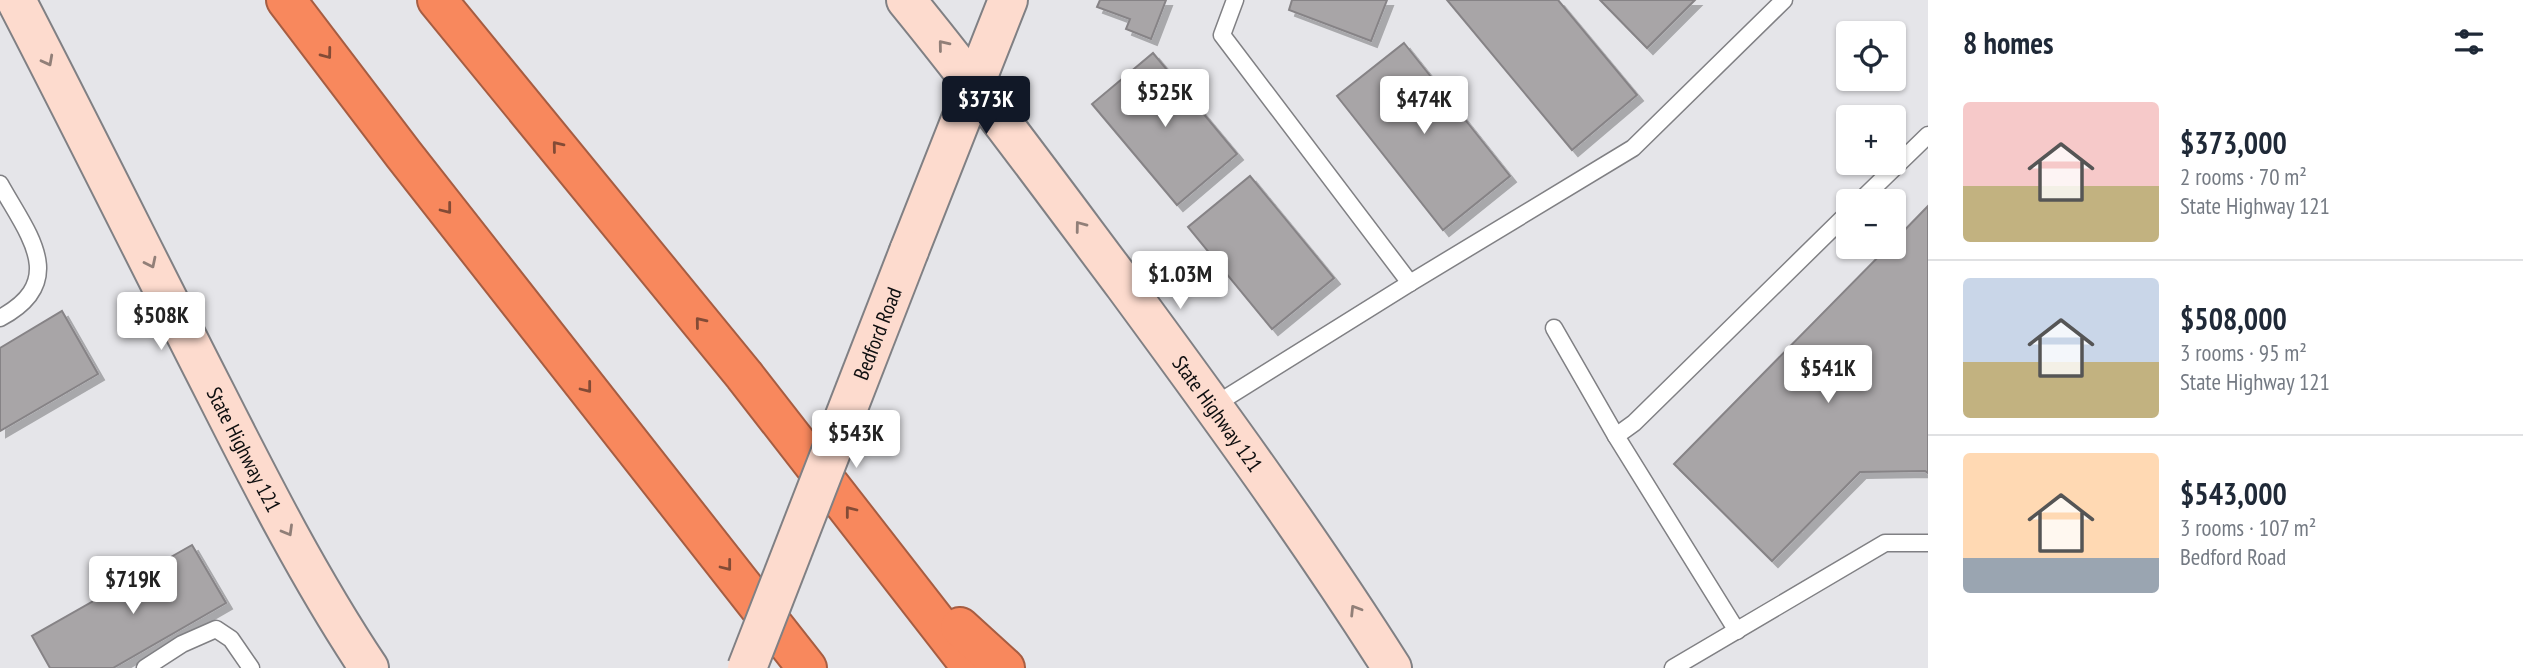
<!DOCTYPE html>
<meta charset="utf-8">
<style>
body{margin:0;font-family:"PT Sans Narrow",sans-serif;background:#f6f6f7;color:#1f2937;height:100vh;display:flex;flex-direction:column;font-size:26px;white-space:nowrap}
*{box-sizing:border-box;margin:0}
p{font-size:23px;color:#747a83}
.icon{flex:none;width:38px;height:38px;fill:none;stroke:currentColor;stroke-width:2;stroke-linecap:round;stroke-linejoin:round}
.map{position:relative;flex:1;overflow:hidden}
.sheet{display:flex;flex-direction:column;background:#fff;width:595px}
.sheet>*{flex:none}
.buttons{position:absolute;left:1836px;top:21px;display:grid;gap:14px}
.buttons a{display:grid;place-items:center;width:70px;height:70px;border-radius:7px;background:#fff;box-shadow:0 2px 5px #0004;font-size:35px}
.price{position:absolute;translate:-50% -60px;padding:0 16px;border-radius:7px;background:#fff;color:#222;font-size:23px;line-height:46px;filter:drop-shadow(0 2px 4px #0008)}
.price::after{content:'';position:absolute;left:50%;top:42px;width:21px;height:16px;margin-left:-10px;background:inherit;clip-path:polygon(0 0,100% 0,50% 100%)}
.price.active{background:#111827;color:#fff}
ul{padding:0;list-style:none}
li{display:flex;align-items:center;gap:21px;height:175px;padding:0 35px}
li+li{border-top:2px solid #e0e1e3}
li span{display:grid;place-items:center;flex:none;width:196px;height:140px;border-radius:7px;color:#555}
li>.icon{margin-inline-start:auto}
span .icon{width:84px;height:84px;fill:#fffc;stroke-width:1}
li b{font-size:30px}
h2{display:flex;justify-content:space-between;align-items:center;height:84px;padding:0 35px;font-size:30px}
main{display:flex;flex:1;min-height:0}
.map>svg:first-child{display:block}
</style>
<main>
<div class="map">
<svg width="1928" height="668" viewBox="0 0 1928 668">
<defs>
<filter id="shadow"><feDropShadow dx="6" dy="6" stdDeviation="0" flood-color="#0004"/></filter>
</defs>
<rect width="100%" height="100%" fill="#e5e5e9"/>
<g fill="#a8a5a7" stroke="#868386" stroke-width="2" filter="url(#shadow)">
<path d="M 1100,0 L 1166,0 L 1151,39 L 1126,29 L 1130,19 L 1097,7 Z"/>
<path d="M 1292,0 L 1387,0 L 1371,41 L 1289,10 Z"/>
<path d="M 1447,0 L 1558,0 L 1637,95 L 1572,150 Z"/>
<path d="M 1600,0 L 1695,0 L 1647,48 Z"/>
<path d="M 1404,43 L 1510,176 L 1443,230 L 1337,96 Z"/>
<path d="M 1153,53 L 1237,154 L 1177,205 L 1092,104 Z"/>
<path d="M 1250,176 L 1334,278 L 1272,329 L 1188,227 Z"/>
<path d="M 1928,206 L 1928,473 L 1925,471 L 1860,472 L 1772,561 L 1674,464 L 1888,247 L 1894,247 L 1894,241 Z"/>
<path d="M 62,311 L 98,374 L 0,431 L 0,348 Z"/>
<path d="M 192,545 L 226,603 L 113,668 L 50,668 L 32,636 Z"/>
</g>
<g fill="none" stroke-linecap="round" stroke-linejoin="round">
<defs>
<g id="service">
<path d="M 1235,0 L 1222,35 L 1410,283"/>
<path d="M 0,184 C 27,233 70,281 0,318"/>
<path d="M 1860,201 L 1928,135"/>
<path d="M 1554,328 L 1616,436"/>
<path d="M 1213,406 L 1410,283 L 1633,148 L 1784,0"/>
<path d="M 1737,631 L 1616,436 L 1634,423 L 1848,213"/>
<path d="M 145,668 L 182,644 L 216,629 L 231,639 L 251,668"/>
<path d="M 1673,668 L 1885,543 L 1928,543"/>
</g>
<g id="secondary">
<path id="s1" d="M 16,0 C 84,131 149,263 216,394 C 263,487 311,581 369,668"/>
<path id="s2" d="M 906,0 C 982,93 1053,190 1125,286 C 1217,411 1309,537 1392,668"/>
<path d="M 909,251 L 1008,0"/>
</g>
<g id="motorway">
<path d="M 286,0 L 404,155 L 807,668"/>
<path d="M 437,0 L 744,375 L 972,668"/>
<path d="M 960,627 L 1005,668"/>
</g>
</defs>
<use href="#service" stroke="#808084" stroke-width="19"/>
<use href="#secondary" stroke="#808084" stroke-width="42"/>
<use href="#motorway" stroke="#a65d42" stroke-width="42"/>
<use href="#service" stroke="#fff" stroke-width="16"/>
<use href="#secondary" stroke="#fddbce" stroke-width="38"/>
<use href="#motorway" stroke="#f8885d" stroke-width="38"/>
<defs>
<g id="secondary-bridge">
<path id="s3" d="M 747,668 L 909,251"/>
</g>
</defs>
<use href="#secondary-bridge" stroke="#808084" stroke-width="42" stroke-linecap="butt"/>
<use href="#secondary-bridge" stroke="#fddbce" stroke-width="38"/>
</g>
<defs><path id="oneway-chevron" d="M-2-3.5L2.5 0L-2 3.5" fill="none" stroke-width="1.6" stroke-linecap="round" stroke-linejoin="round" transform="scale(1.75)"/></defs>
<g stroke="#917f78">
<use href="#oneway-chevron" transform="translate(943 45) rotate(-129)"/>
<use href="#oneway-chevron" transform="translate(48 61) rotate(62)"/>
<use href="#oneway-chevron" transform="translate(1080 226) rotate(-127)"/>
<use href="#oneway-chevron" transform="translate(151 263) rotate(64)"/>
<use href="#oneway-chevron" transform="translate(288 531) rotate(60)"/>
<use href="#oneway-chevron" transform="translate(1355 610) rotate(-122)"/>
</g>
<g stroke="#834b36">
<use href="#oneway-chevron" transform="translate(327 54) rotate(53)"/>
<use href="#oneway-chevron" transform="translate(557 146) rotate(-129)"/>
<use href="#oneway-chevron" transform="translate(447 209) rotate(52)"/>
<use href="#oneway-chevron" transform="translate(700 322) rotate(-129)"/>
<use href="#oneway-chevron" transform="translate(587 388) rotate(52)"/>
<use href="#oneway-chevron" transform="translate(850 511) rotate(-128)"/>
<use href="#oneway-chevron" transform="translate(727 566) rotate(52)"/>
</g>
<g text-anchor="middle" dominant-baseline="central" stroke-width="7" stroke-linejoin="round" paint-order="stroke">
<g font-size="21" fill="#0e0e0f" stroke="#fff">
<text stroke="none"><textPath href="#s3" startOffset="359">Bedford Road</textPath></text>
<text stroke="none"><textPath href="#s2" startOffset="518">State Highway 121</textPath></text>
<text stroke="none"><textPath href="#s1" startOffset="504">State Highway 121</textPath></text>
</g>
</g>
</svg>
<div class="buttons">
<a><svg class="icon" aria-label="locate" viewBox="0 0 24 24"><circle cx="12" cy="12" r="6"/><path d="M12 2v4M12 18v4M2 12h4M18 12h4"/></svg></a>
<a>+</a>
<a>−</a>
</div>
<b class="price" style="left:1165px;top:129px">$525K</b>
<b class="price active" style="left:986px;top:136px">$373K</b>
<b class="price" style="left:1424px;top:136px">$474K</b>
<b class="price" style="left:1180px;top:311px">$1.03M</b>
<b class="price" style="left:161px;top:352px">$508K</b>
<b class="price" style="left:1828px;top:405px">$541K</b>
<b class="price" style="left:856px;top:470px">$543K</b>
<b class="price" style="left:133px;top:616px">$719K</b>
</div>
<section class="sheet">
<h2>8 homes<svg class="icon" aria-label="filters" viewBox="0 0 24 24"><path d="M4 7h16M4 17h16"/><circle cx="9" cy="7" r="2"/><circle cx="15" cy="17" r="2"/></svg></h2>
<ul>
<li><span style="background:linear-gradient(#f6c9c9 60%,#c2b280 0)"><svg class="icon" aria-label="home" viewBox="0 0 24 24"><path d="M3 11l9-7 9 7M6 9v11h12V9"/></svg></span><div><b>$373,000</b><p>2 rooms · 70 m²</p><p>State Highway 121</p></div></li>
<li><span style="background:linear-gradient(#c9d6e8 60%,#c2b280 0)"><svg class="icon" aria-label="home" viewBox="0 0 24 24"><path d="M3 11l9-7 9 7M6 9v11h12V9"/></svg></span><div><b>$508,000</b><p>3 rooms · 95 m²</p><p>State Highway 121</p></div></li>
<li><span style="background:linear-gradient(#ffd9b3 75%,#9aa5b1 0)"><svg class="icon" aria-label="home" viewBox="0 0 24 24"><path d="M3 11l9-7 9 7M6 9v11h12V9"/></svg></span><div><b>$543,000</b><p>3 rooms · 107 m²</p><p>Bedford Road</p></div></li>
</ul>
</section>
</main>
